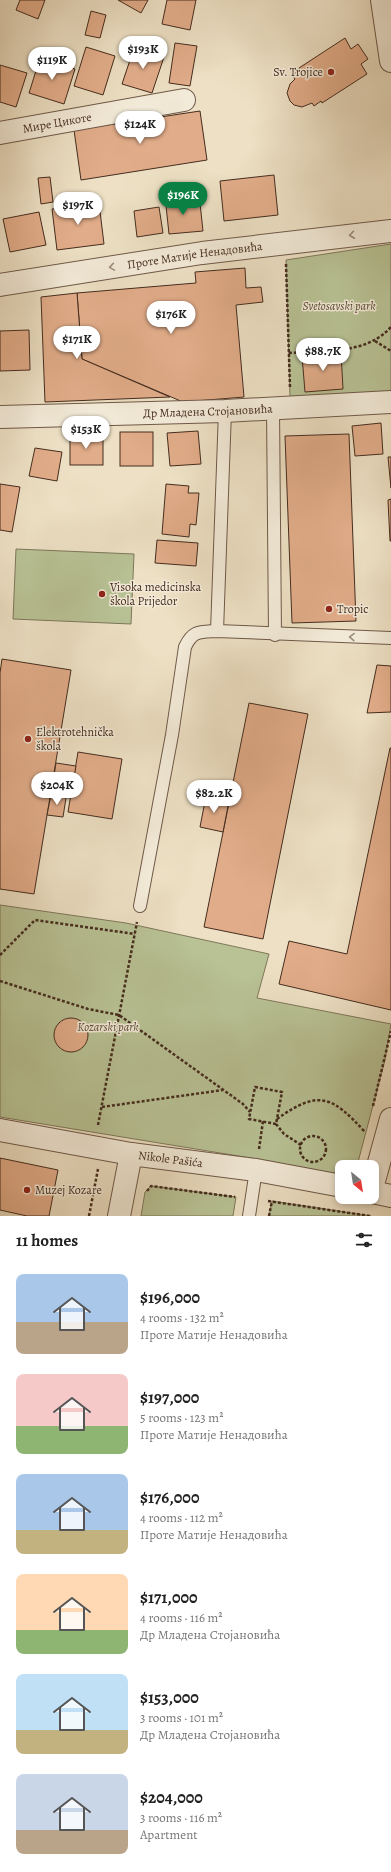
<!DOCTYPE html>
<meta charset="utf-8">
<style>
body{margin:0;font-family:Alegreya,serif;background:#f6f6f6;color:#222;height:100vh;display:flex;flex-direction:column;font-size:15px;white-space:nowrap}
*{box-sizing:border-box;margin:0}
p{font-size:13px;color:#767676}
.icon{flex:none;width:22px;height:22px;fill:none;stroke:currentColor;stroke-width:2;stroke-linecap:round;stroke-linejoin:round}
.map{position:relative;height:1216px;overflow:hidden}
.sheet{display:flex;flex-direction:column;background:#fff;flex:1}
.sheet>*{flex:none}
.needle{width:26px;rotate:150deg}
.fabs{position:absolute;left:335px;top:1160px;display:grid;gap:8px}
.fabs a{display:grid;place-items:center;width:44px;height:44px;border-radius:8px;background:#fff;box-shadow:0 2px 6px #0003;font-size:20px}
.price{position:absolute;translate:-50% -34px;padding:0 9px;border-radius:14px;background:#fff;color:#222;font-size:13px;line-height:26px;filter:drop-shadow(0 1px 2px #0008)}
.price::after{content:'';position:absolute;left:50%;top:24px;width:12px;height:9px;margin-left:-6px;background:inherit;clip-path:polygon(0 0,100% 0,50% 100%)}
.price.current{background:#0b8043;color:#fff}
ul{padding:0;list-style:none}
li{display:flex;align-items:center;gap:12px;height:100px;padding:0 16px}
li span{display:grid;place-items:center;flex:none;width:112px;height:80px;border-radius:8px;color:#555}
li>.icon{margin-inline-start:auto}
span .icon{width:48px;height:48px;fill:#fffc;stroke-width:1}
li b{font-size:17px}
h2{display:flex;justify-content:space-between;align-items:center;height:48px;padding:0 16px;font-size:17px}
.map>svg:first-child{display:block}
</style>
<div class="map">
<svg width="391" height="1216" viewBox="0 0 391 1216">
<rect width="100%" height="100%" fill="#ede0c4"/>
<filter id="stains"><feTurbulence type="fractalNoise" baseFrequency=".005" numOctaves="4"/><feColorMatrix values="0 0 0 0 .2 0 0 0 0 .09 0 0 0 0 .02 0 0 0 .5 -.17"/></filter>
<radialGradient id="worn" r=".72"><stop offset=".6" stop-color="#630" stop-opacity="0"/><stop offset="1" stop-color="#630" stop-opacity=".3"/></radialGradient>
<g fill="#b8c295" stroke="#7e775a">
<path d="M 391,244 L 391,392 L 290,397 L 286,260 Z"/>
<path d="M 16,549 L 134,554 L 131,624 L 13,619 Z"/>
<path d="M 0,905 L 126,923 L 269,954 L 257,998 L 391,1024 L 385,1060 L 357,1166 L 342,1167 L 342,1175 L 257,1159 L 0,1117 Z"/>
<path d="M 151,1186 L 236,1197 L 233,1216 L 141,1216 L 145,1192 Z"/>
<path d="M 272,1201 L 371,1216 L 269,1216 Z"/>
</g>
<g fill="#e1ac89" stroke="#452c1e">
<path d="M 20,0 L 45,0 L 38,19 L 16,10 Z"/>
<path d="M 118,0 L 148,0 L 141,13 Z"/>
<path d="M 167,0 L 196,0 L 190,30 L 162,24 Z"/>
<path d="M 91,11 L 106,15 L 100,38 L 85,35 Z"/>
<path d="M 345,38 L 351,49 L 358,44 L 368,59 L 361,64 L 367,74 L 322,103 L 321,101 L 314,106 L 312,103 L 302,107 L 294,105 L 290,101 L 287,93 L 290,84 L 295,79 L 292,75 L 300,70 L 299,68 Z"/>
<path d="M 175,43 L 197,46 L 190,86 L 169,83 Z"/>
<path d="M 86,47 L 115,56 L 103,95 L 74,86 Z"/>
<path d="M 134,48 L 164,57 L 152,93 L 122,84 Z"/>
<path d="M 40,58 L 75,69 L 64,104 L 29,93 Z"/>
<path d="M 0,65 L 27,73 L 16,107 L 0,102 Z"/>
<path d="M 200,111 L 207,160 L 81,180 L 74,130 Z"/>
<path d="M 274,175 L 278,215 L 224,221 L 220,181 Z"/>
<path d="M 50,177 L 53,202 L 41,204 L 38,178 Z"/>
<path d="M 181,194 L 183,205 L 200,203 L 203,231 L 169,234 L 165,196 Z"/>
<path d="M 99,203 L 104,244 L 57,250 L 52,209 Z"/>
<path d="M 159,207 L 163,233 L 137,237 L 134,211 Z"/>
<path d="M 39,212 L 46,245 L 10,252 L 3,219 Z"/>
<path d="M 245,268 L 246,288 L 261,287 L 263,302 L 236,305 L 244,397 L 183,402 L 82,359 L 77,293 L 196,283 L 195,272 Z"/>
<path d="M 77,293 L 82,359 L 170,397 L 45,402 L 41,297 Z"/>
<path d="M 29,330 L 30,370 L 0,371 L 0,331 Z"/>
<path d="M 341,353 L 343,389 L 305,392 L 302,356 Z"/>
<path d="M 381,423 L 383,454 L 355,456 L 352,426 Z"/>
<path d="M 198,431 L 201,464 L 170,466 L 167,433 Z"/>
<rect x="120" y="432" width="33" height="34"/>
<path d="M 349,434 L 356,621 L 292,623 L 285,436 Z"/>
<rect x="70" y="436" width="33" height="29"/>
<path d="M 35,448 L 62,452 L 57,481 L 29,476 Z"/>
<path d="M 388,457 L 391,457 L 391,488 Z"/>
<path d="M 0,484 L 20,487 L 12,532 L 0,530 Z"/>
<path d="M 166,484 L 189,486 L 188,493 L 199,493 L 196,525 L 190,524 L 189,537 L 162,534 Z"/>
<path d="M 391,499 L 391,541 L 390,541 L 388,500 Z"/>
<path d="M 157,540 L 198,543 L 196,566 L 155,563 Z"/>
<path d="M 2,659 L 71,670 L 34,894 L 0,889 L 0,673 Z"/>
<path d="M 377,665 L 391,666 L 391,712 L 367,713 Z"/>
<path d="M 249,703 L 308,714 L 263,939 L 204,927 Z"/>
<path d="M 390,748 L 391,748 L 391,1010 L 279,984 L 289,941 L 347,954 Z"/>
<path d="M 78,752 L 122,759 L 112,819 L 68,812 Z"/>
<path d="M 56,763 L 76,766 L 70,798 L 51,795 Z"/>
<path d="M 51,795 L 66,798 L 63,817 L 47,815 Z"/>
<path d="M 206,796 L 229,801 L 223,832 L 200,827 Z"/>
<circle cx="71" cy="1035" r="17"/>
<path d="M 0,1158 L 58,1170 L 49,1216 L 27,1216 L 0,1210 Z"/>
</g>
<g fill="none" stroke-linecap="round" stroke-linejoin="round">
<defs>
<g id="service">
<path d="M 273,408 L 275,635"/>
<path d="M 217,631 L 225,411"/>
<path d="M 140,906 L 172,735 L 185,647 C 193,630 200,632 217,631 L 391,638"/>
<path d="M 249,1216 L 256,1170"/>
</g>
<g id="minor">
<path id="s1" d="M 0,133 L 184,100"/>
<path id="s2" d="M 0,285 L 202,253 L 391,231"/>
<path id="s3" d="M 0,417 L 225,411 L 391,402"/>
<path d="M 0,1130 L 131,1154"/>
<path d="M 372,1192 L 391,1196"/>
</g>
<g id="tertiary">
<path d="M 382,0 L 391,61"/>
<path d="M 372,1188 L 391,1119"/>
<path id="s4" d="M 119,1216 L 131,1154 L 256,1170 L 342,1186"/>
</g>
</defs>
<use href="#service" stroke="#6f5948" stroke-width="14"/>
<use href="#minor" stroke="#6f5948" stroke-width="24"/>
<use href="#tertiary" stroke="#6f5948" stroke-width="24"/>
<g stroke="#452c1e" stroke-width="2.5" stroke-dasharray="3 2" stroke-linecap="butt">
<path d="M 286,264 L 290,387"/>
<path d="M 375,341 L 391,351"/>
<path d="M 289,353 C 324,350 366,355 391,327"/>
<path d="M 0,955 L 35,920 L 135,934"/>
<path d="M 0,981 L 88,1009 L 119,1015 L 243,1104 L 250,1112"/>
<path d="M 255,1087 L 282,1092 L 276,1124 L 249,1119 Z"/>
<path d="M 373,1106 L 391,1031"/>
<path d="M 102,1107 L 223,1090"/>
<path d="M 277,1119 C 319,1089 332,1096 365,1132"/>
<path d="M 276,1124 L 284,1134 L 301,1145"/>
<path d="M 98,1125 L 137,922"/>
<circle cx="313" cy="1149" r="13"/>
<path d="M 259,1149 L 263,1121"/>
<path d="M 147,1191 L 151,1186 L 235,1197"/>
<path d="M 268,1201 L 370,1216"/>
<path d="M 89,1216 L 98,1169"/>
<path d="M 269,1216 L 272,1201"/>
</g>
<use href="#service" stroke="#f3ebd9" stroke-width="12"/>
<use href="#minor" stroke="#f3ebd9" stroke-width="22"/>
<use href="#tertiary" stroke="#f3ebd9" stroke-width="22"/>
</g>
<defs><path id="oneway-chevron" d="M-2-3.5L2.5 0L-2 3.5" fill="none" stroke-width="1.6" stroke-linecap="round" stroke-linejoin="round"/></defs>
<g stroke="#9c8c7c">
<use href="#oneway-chevron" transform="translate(352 235) rotate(173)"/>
<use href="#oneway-chevron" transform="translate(112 267) rotate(171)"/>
<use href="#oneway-chevron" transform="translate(352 637) rotate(-178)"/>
</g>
<g fill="#8f2418" stroke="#f3ebd9" stroke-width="1.5">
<circle cx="331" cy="72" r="4"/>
<circle cx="102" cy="594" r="4"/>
<circle cx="329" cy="609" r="4"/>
<circle cx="28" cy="739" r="4"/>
<circle cx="27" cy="1190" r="4"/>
</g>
<g text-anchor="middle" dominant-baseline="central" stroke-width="3" stroke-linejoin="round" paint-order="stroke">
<g font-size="12" fill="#452c1e" stroke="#f3ebd9" text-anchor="start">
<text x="323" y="72" text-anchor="end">Sv. Trojice</text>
<text x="110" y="587">Visoka medicinska<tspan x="110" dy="14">škola Prijedor</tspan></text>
<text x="337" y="609">Tropic</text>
<text x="36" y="732">Elektrotehnička<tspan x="36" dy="14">škola</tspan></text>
<text x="35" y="1190">Muzej Kozare</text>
</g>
<g font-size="12" fill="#452c1e" stroke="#f3ebd9">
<text stroke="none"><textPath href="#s1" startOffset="58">Мире Цикоте</textPath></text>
<text stroke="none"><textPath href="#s2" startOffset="197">Проте Матије Ненадовића</textPath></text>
<text stroke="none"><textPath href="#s3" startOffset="208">Др Младена Стојановића</textPath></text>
<text stroke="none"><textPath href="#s4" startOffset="103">Nikole Pašića</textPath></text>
</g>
<g font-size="12" font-style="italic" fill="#5c4a36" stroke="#f3ebd9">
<text x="339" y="306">Svetosavski park</text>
<text x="108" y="1027">Kozarski park</text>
</g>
</g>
<rect width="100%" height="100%" filter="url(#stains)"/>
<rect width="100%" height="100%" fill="url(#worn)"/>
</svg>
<div class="fabs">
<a><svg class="needle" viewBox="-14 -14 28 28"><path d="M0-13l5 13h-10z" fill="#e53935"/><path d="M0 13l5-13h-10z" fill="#767676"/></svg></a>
</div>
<b class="price" style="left:143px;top:70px">$193K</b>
<b class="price" style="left:52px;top:81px">$119K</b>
<b class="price" style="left:140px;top:145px">$124K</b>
<b class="price current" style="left:183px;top:216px">$196K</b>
<b class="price" style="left:78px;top:226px">$197K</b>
<b class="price" style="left:171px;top:335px">$176K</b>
<b class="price" style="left:77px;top:360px">$171K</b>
<b class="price" style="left:323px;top:372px">$88.7K</b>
<b class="price" style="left:86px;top:450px">$153K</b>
<b class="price" style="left:57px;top:806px">$204K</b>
<b class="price" style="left:214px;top:814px">$82.2K</b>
</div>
<section class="sheet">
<h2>11 homes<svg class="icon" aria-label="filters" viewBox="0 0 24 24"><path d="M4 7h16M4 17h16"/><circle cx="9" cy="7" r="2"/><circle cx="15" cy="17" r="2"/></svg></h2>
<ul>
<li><span style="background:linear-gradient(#a9c7e8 60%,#b9a48a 0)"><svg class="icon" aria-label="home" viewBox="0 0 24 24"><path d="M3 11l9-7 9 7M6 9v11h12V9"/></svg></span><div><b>$196,000</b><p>4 rooms · 132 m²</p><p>Проте Матије Ненадовића</p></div></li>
<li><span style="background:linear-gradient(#f6c9c9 65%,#8fb573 0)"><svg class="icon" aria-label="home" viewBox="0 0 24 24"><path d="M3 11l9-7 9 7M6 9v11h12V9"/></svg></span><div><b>$197,000</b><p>5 rooms · 123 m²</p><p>Проте Матије Ненадовића</p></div></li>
<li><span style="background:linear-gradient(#a9c7e8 70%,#c2b280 0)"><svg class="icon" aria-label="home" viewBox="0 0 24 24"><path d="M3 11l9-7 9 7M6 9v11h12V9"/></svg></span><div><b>$176,000</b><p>4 rooms · 112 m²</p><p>Проте Матије Ненадовића</p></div></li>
<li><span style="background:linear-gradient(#ffd9b3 70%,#8fb573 0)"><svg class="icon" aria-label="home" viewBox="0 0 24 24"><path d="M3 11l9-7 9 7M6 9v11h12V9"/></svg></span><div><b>$171,000</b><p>4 rooms · 116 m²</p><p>Др Младена Стојановића</p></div></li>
<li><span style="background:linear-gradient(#bfe0f5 70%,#c2b280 0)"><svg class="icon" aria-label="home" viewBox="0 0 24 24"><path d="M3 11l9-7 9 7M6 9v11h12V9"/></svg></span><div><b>$153,000</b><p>3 rooms · 101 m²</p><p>Др Младена Стојановића</p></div></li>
<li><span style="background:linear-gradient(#c9d6e8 70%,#b9a48a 0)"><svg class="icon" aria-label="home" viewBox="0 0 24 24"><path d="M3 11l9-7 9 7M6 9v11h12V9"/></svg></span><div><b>$204,000</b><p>3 rooms · 116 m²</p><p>Apartment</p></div></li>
</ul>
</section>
